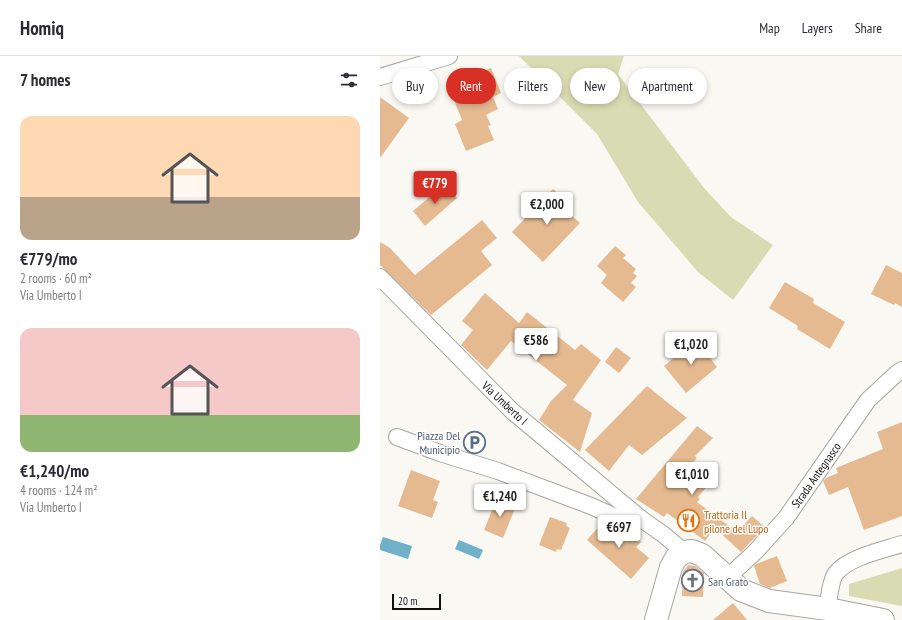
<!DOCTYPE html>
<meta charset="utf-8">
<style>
body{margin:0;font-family:"PT Sans Narrow",sans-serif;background:#f2f2f3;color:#2b2b33;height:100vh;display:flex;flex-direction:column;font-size:15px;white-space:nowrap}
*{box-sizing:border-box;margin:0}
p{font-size:13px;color:#7c7c81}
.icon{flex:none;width:22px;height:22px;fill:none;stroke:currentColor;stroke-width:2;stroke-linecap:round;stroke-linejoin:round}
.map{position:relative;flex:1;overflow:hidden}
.details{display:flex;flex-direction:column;background:#fff;width:380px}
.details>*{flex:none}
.banner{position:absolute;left:12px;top:12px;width:380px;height:36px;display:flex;gap:8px}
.scale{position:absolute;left:12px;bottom:10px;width:49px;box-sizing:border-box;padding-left:4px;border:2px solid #121110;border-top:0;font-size:11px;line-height:14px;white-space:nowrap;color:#121110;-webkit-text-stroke:3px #fff;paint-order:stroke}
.price{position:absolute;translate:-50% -34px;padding:0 9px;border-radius:4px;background:#fff;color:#222;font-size:13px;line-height:26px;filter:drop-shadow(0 1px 2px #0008)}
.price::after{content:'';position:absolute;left:50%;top:24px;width:12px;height:9px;margin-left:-6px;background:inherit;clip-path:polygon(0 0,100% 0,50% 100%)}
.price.selected{background:#d93025;color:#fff}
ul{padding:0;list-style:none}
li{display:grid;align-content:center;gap:8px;height:212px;padding:0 20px}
li span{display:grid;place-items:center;height:124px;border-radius:12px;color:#555}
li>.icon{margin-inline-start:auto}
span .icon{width:72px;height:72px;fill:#fffc;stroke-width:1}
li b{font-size:17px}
h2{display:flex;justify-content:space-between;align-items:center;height:48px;padding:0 20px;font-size:17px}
.chip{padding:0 14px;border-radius:18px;background:#fff;box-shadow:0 2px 6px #0003;font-size:14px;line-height:36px}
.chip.selected{background:#d93025;color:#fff}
header{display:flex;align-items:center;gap:24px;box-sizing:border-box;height:56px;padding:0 20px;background:#fff;border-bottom:1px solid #e1e1e2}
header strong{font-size:19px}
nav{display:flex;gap:22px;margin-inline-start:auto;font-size:14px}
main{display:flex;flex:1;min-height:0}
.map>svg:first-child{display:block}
</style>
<header>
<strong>Homiq</strong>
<nav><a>Map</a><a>Layers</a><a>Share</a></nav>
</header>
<main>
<section class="details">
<h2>7 homes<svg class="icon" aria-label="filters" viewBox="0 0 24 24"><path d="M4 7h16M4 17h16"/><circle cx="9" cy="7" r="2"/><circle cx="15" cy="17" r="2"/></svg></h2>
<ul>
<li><span style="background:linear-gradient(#ffd9b3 65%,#b9a48a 0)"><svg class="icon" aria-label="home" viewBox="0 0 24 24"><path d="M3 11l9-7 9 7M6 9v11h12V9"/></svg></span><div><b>€779/mo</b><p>2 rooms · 60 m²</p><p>Via Umberto I</p></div></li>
<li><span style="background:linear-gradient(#f6c9c9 70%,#8fb573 0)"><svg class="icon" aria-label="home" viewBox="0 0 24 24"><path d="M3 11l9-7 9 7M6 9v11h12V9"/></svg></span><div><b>€1,240/mo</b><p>4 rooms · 124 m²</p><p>Via Umberto I</p></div></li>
</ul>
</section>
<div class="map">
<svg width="522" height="564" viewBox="0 0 522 564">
<rect width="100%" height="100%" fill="#faf8f3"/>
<g fill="#d9dcb2">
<path d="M 139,0 L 244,0 L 238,18 L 324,132 L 351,161 L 393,189 L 353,244 L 318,216 L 258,146 L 217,78 Z"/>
<path d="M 522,512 L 522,550 L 469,540 L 469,528 Z"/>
</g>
<g fill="#70b0c8">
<path d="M 3,481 L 32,490 L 28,503 L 0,494 L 0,489 Z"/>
<path d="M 79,484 L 103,494 L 99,503 L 75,493 Z"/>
</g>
<g fill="#e5ba91">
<path d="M 111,12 L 121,37 L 113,41 L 118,53 L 106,59 L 111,69 L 108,70 L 114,84 L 86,95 L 75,68 L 82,64 L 68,29 Z"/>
<path d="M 0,41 L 29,62 L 0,102 Z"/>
<path d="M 65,128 L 77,142 L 45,170 L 33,155 Z"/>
<path d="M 173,133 L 192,151 L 188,156 L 200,167 L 163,206 L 132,176 Z"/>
<path d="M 102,164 L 117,182 L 101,195 L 112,209 L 51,259 L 0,209 L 0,186 L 10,192 L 35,219 Z"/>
<path d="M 235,190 L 246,199 L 243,202 L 256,213 L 253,217 L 257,220 L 251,227 L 256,231 L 243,246 L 221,227 L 227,219 L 217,210 Z"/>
<path d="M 506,209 L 522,217 L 522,251 L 515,247 L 514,249 L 491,238 Z"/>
<path d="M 405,226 L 434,243 L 433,247 L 465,266 L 450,293 L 417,273 L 418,270 L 389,252 Z"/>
<path d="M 105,237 L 139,267 L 147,256 L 195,294 L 201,288 L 221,304 L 193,344 L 212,357 L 200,396 L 159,364 L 171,345 L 187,329 L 131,285 L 107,314 L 81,289 L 93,274 L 82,265 Z"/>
<path d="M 316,284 L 337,311 L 306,337 L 284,310 Z"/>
<path d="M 236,291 L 251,302 L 239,317 L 225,306 Z"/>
<path d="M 267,330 L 307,362 L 262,399 L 249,389 L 229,415 L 205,394 Z"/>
<path d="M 522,366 L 522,460 L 484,474 L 468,431 L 449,439 L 443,425 L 446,422 L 458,417 L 456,412 L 503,393 L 497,376 Z"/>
<path d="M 317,370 L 333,382 L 315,400 L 317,402 L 308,412 L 328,429 L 318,441 L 320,443 L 317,446 L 357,476 L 372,460 L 385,471 L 361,496 L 335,472 L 325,485 L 287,457 L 284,461 L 256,443 Z"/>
<path d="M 31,414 L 60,425 L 53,444 L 58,446 L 52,462 L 18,450 Z"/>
<path d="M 117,442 L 136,450 L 123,482 L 104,474 Z"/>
<path d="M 170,461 L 187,467 L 186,470 L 190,472 L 181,494 L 177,493 L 176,496 L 159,489 Z"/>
<path d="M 223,466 L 234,471 L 247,482 L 251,477 L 261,486 L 256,491 L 269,502 L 251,523 L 207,484 Z"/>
<path d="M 397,500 L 407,525 L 390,532 L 380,528 L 374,510 L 376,508 Z"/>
<path d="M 308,509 L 315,510 L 324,517 L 323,541 L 302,540 L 303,516 Z"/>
<path d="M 353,547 L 367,564 L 333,564 Z"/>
</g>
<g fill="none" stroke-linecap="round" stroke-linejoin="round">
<defs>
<g id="street">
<path d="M 0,21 L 69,0"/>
<path d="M 0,221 L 132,355 L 260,462 L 284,479 L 304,496"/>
<path d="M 17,381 L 60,397 L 118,415 L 211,450 L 240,463 L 252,464 L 260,462"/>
<path d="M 347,522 L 375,496 L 406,462 L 488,344 L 516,318 L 522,314"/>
<path d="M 448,553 C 448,545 451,523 456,517 C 469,501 503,494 522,488"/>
</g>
<path id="secondary" d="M 276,564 L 291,511 L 296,502 L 304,496 L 312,495 L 322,499 L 361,534 L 389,545 L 448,553 L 503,564"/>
</defs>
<use href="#street" stroke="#a7a5a1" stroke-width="18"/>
<use href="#secondary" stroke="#a7a5a1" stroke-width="24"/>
<use href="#street" stroke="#fff" stroke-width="16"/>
<use href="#secondary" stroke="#fff" stroke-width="22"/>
</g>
<defs>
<symbol id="parking-ring" viewBox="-11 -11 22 22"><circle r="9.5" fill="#fff" stroke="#5c6f8a" stroke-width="1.5"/><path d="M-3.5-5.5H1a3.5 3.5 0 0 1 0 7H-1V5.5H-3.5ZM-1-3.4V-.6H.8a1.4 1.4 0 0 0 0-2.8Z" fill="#5c6f8a"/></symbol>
<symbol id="restaurant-ring" viewBox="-11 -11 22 22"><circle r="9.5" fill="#fff" stroke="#e8710a" stroke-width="1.5"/><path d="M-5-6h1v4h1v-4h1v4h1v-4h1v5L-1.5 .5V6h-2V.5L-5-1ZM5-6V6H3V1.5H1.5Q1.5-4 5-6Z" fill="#e8710a"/></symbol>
<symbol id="church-ring" viewBox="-11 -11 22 22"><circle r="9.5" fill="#fff" stroke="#6b7280" stroke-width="1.5"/><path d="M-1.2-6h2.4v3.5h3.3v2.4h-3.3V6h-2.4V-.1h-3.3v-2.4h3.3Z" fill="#6b7280"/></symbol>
</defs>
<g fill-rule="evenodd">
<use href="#parking-ring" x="82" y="374" width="25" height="25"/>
<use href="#restaurant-ring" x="296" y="452" width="25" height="25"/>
<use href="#church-ring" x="300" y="512" width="25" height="25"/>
</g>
<g text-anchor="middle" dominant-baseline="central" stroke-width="3" stroke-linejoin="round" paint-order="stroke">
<g font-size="12" fill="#121110" stroke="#fff">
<text transform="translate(125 347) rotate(43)">Via Umberto I</text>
<text transform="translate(436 419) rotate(-55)">Strada Antegnasco</text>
</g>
<g font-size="12" fill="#4e5e75" stroke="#fff" text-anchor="end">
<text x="80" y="379">Piazza Del<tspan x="80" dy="14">Municipio</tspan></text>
</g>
<g font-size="12" fill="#c56008" stroke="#fff" text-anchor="start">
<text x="324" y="458">Trattoria Il<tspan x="324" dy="14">pilone del Lupo</tspan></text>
</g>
<g font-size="12" fill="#5b616d" stroke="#fff" text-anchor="start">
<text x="328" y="525">San Grato</text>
</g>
</g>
</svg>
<div class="scale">20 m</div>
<b class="price selected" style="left:55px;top:149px">€779</b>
<b class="price" style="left:167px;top:170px">€2,000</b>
<b class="price" style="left:156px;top:306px">€586</b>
<b class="price" style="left:311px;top:310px">€1,020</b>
<b class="price" style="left:312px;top:440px">€1,010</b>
<b class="price" style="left:120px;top:462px">€1,240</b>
<b class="price" style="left:239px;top:493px">€697</b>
<div class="banner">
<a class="chip">Buy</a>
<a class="chip selected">Rent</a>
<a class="chip">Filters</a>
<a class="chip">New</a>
<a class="chip">Apartment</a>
</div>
</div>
</main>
